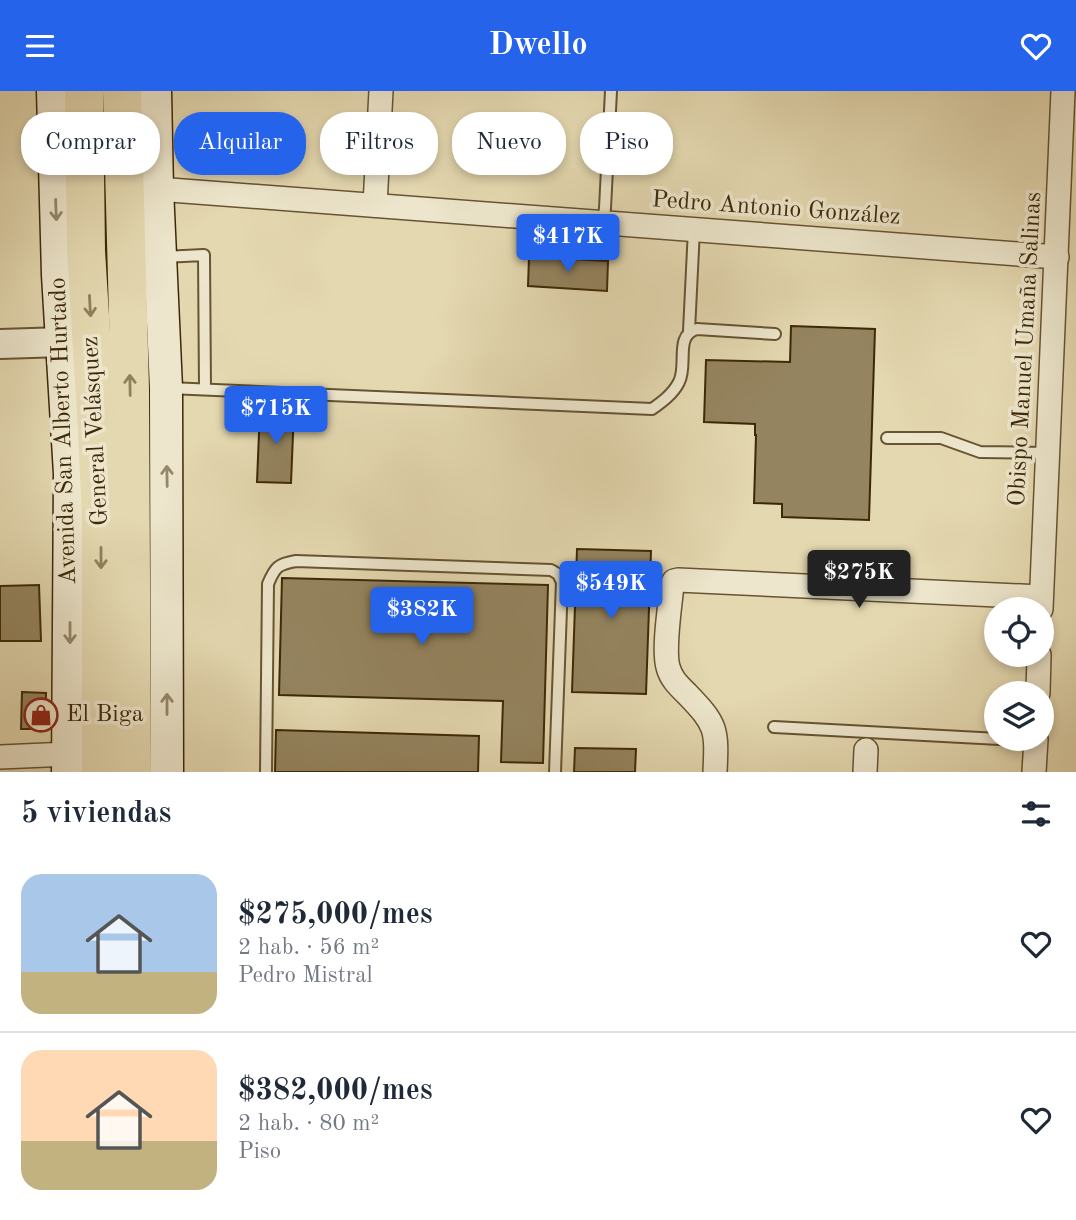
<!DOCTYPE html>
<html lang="es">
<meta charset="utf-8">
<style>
body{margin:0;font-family:"Old Standard TT",serif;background:#f6f6f7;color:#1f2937;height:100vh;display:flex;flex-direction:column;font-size:26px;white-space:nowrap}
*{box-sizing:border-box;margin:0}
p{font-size:23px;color:#747a83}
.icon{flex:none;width:38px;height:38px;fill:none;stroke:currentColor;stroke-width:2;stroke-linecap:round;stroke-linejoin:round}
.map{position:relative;height:681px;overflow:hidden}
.drawer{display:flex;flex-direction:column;background:#fff;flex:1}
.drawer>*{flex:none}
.hud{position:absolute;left:21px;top:21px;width:700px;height:63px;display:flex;gap:14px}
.buttons{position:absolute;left:984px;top:506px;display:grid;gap:14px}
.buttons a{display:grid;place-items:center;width:70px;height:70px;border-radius:50%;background:#fff;box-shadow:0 4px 10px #0003;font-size:35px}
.price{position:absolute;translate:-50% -60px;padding:0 16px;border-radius:7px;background:#2563eb;color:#fff;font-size:23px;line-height:46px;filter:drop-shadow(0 2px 4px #0008)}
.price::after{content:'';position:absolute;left:50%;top:42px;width:21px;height:16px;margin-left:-10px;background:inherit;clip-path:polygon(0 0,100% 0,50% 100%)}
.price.active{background:#222;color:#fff}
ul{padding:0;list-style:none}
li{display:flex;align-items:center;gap:21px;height:175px;padding:0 21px}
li+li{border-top:2px solid #e0e1e3}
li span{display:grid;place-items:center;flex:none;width:196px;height:140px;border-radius:21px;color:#555}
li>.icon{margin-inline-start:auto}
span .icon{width:84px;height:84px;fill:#fffc;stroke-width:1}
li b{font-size:30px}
h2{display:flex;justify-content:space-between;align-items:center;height:84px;padding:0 21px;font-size:30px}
.tag{padding:0 24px;border-radius:28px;background:#fff;box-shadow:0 4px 10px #0003;font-size:24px;line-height:63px}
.tag.active{background:#2563eb;color:#fff}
header{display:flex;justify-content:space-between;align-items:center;height:91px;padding:0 21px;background:#2563eb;color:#fff;font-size:32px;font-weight:700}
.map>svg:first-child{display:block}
</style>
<header><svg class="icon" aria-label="menu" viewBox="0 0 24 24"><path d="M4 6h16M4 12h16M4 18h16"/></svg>Dwello<svg class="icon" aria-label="heart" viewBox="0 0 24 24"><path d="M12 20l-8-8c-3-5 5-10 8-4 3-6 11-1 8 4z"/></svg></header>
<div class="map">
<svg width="1076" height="681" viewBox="0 0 1076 681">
<rect width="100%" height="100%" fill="#e4d8b0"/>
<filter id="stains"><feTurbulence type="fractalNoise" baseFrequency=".00286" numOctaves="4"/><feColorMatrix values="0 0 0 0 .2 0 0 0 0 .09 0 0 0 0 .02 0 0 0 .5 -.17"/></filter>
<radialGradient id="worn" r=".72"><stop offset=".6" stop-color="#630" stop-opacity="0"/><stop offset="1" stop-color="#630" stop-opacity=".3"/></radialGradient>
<g fill="#94845f" stroke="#3d2808" stroke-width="2">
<path d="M 529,166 L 608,170 L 607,200 L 528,195 Z"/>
<path d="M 791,235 L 875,238 L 869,429 L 782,426 L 782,413 L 754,412 L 756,344 L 755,344 L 755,333 L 704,331 L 706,269 L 790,271 Z"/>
<path d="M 260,318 L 294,319 L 291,392 L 257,391 Z"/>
<path d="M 577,458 L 651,460 L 646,603 L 572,601 Z"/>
<path d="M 282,487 L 548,494 L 543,672 L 501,671 L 503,610 L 279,604 Z"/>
<path d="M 39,494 L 41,550 L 0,550 L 0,495 Z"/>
<path d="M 22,601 L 46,602 L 45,638 L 21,638 Z"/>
<path d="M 276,639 L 479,645 L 478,681 L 275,681 Z"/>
<path d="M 575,657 L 636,658 L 635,681 L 574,681 Z"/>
</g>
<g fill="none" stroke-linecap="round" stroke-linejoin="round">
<defs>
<g id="service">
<path d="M 603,132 L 605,117 L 611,0"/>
<path d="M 163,166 L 204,164 L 205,298"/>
<path d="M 689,240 L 694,138"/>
<path d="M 169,297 L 652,318 C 662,311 673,303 679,291 C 688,274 674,244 697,238 L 775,243"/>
<path d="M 887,347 L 941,347 L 980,361 L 1048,362"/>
<path d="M 774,636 L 1036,650"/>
<path d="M 266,681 L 268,493 C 275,476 278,473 296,470 L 551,479 L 558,483 L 562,491 L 555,681"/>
</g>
<g id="minor">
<path d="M 157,98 L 1057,166"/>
<path d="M 375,114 L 381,0"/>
<path d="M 1041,518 L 1063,0"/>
<path d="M 1038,602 L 1039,564"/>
<path d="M 0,666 L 69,663"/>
<path d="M 715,681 C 717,638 717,634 687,603 C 679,595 671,588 668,576 C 663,558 670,515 672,494 L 674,490 L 678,489 L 1041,506"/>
<path d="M 865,681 L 866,659"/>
<path d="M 1034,681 L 1036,648"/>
</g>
<path id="tertiary" d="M 0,253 L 63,251"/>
<g id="secondary">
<path d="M 53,0 L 58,184 L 70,383 L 68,681"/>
<path d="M 155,0 L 157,98 L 166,297 L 167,681"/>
</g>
<g id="motorway">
<path d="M 84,0 L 86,160 L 96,323 L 101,425 L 101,681"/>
<path d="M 122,0 L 130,298 L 132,681"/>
</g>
</defs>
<use href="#service" stroke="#675432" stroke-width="14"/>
<use href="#minor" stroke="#675432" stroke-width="26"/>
<use href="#tertiary" stroke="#675432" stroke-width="32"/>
<use href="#secondary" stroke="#3d2808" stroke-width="35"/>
<use href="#motorway" stroke="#3d2808" stroke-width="42"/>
<use href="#service" stroke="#ede6cc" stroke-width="10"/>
<use href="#minor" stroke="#ede6cc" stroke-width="23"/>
<use href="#tertiary" stroke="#ede6cc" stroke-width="28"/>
<use href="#secondary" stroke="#ede6cc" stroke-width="32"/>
<use href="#motorway" stroke="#e4d8b0" stroke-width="38"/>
</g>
<defs><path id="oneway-shaft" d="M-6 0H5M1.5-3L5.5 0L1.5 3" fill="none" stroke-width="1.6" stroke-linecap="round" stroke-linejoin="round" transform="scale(1.75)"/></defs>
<g stroke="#95876a">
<use href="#oneway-shaft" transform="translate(56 119) rotate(88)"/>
<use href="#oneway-shaft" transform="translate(167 385) rotate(-91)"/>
<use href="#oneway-shaft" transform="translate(70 542) rotate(90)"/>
<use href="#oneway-shaft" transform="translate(167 613) rotate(-90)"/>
</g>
<g stroke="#90805c">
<use href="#oneway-shaft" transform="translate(90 215) rotate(87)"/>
<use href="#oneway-shaft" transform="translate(130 294) rotate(-91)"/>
<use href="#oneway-shaft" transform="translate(101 467) rotate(90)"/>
</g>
<defs>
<symbol id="shop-ring" viewBox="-11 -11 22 22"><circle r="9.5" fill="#ede6cc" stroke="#8f2418" stroke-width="1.5"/><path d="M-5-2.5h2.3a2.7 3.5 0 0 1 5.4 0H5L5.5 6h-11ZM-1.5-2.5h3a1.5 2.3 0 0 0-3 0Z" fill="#8f2418"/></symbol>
</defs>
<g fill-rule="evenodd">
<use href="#shop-ring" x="22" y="605" width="38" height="38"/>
</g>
<g text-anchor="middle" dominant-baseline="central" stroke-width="7" stroke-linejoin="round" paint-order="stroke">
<g font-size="24" fill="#3d2808" stroke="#ede6cc">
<text transform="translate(776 118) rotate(4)">Pedro Antonio González</text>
<text transform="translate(1026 258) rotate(-87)">Obispo Manuel Umaña Salinas</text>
<text transform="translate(64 340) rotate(-92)">Avenida San Alberto Hurtado</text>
<text transform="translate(96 340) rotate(-93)">General Velásquez</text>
</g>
<g font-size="24" fill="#3d2808" stroke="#ede6cc" text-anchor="start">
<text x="66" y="624">El Biga</text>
</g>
</g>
<rect width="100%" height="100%" filter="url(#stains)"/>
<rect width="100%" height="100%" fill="url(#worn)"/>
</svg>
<div class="buttons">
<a><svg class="icon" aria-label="locate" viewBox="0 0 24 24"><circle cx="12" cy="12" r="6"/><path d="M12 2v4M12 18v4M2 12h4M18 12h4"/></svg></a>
<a><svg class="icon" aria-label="layers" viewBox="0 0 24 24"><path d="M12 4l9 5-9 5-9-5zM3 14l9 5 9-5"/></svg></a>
</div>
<b class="price" style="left:568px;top:183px">$417K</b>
<b class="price" style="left:276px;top:355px">$715K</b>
<b class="price active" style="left:859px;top:519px">$275K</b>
<b class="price" style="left:611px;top:530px">$549K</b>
<b class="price" style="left:422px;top:556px">$382K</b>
<div class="hud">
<a class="tag">Comprar</a>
<a class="tag active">Alquilar</a>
<a class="tag">Filtros</a>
<a class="tag">Nuevo</a>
<a class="tag">Piso</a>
</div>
</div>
<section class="drawer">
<h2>5 viviendas<svg class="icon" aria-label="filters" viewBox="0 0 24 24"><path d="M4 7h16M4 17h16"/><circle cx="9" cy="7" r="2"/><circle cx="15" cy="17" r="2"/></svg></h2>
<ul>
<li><span style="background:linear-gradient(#a9c7e8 70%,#c2b280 0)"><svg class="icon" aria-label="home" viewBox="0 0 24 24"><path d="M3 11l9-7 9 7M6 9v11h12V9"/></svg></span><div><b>$275,000/mes</b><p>2 hab. · 56 m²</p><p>Pedro Mistral</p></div><svg class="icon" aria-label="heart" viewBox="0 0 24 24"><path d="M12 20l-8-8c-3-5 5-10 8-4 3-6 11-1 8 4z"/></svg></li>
<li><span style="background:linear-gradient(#ffd9b3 65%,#c2b280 0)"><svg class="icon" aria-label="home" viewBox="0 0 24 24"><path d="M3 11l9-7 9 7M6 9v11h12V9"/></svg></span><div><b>$382,000/mes</b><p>2 hab. · 80 m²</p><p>Piso</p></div><svg class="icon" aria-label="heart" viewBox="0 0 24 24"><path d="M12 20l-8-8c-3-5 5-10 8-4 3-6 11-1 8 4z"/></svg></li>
</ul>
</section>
